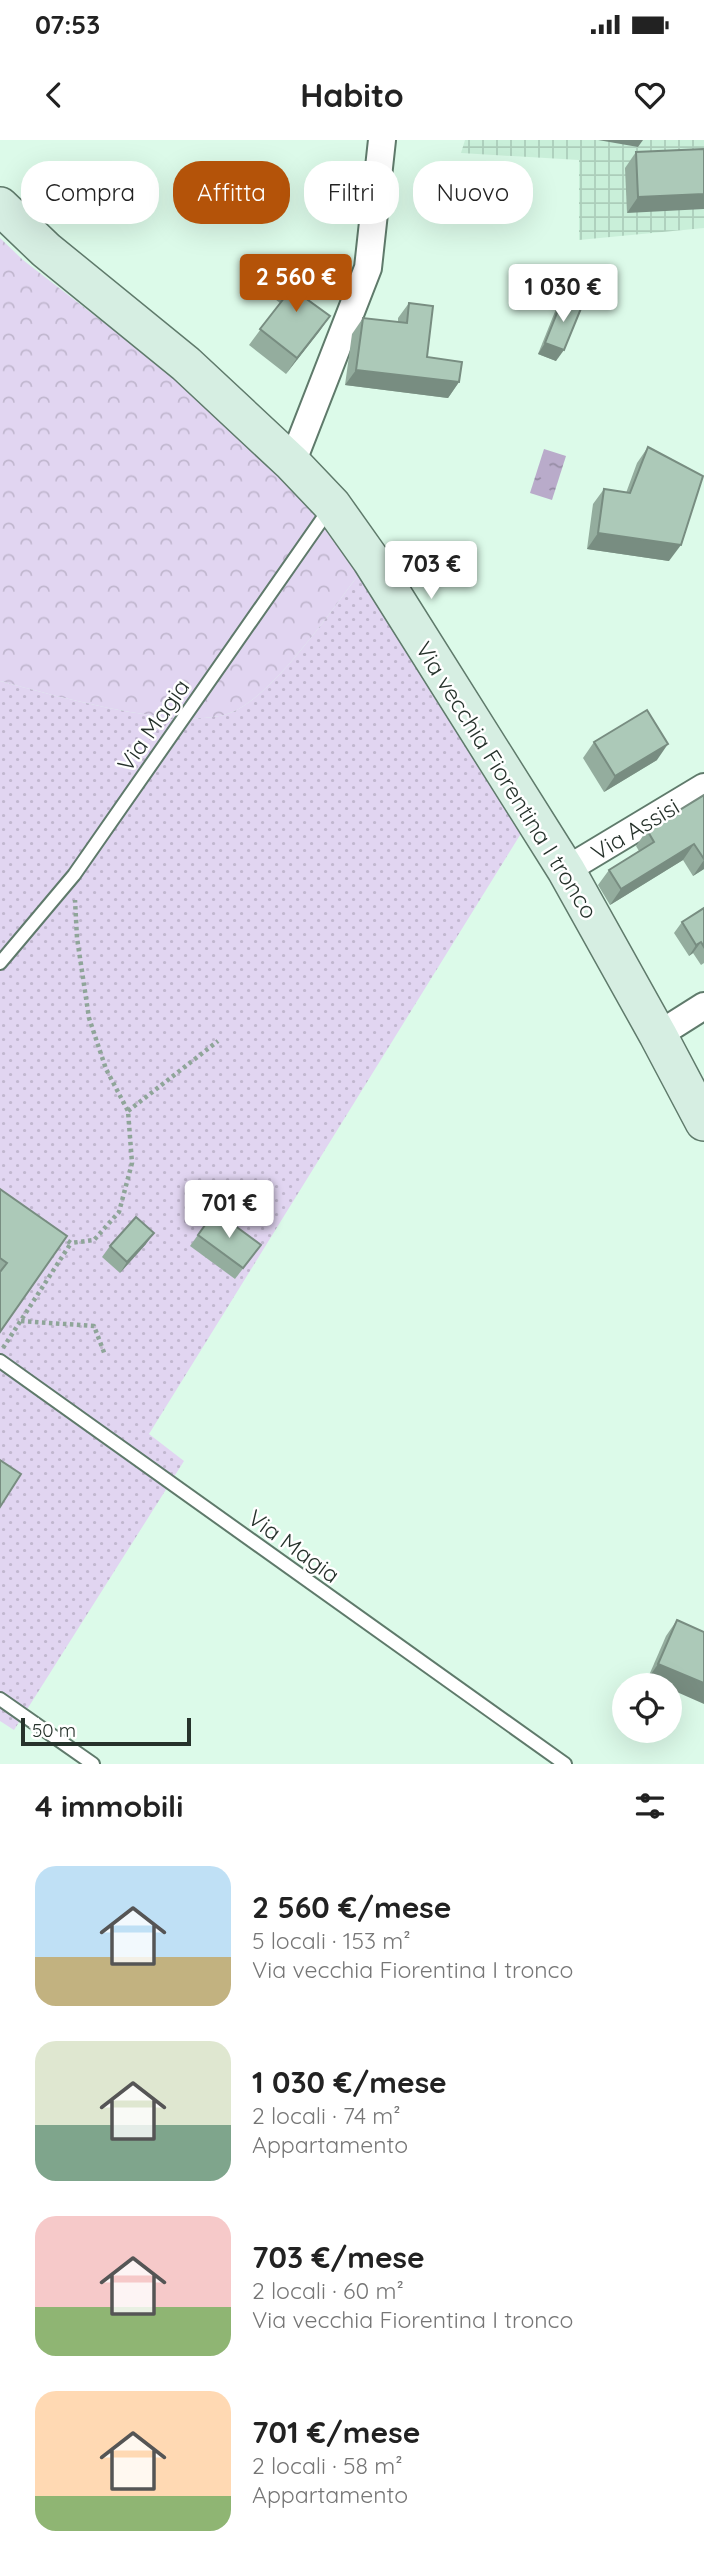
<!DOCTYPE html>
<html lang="it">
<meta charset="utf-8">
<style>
body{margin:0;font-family:Quicksand,sans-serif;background:#f6f6f6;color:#222;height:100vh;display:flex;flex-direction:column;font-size:26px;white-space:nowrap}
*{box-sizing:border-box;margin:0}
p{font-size:23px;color:#767676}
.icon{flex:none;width:38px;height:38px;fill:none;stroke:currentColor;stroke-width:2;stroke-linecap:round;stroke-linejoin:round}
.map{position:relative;height:1624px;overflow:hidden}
.side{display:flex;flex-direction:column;background:#fff;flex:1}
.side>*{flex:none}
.hud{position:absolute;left:21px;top:21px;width:663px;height:63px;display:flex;gap:14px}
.buttons{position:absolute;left:612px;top:1533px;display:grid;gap:14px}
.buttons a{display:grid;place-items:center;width:70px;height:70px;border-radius:50%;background:#fff;box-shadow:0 7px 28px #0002;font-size:35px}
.scale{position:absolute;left:21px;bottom:18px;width:170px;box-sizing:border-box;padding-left:7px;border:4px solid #26322b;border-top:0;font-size:19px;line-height:24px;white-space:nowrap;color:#26322b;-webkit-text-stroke:5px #fff;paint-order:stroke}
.price{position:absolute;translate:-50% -60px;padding:0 16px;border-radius:7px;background:#fff;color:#222;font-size:23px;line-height:46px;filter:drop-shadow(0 2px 4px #0008)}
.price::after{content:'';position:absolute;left:50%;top:42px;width:21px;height:16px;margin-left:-10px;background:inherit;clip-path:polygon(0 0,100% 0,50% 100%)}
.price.current{background:#b45309;color:#fff}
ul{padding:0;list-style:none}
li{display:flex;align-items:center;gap:21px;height:175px;padding:0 35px}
li span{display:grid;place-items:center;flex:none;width:196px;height:140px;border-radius:21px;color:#555}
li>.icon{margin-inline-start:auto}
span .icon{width:84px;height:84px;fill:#fffc;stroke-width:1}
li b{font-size:30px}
h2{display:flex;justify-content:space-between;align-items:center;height:84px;padding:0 35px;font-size:30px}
.pill{padding:0 24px;border-radius:28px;background:#fff;box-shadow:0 7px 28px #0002;font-size:24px;line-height:63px}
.pill.current{background:#b45309;color:#fff}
.status{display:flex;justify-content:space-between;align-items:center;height:49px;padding:0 35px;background:#fff;direction:ltr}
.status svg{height:19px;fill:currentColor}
header{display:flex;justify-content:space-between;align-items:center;height:91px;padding:0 35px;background:#fff;font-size:32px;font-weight:700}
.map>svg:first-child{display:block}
</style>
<div class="status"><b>07:53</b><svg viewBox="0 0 49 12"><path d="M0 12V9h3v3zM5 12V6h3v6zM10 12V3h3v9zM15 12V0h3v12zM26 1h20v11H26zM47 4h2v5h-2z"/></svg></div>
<header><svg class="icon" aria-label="back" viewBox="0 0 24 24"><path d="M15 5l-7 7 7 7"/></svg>Habito<svg class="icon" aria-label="heart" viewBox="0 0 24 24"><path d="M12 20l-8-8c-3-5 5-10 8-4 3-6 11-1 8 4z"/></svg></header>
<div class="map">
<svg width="704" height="1624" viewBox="0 0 704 1624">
<defs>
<pattern id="industrial-grid" width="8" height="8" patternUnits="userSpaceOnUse" patternTransform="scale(1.75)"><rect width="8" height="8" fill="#c9efd9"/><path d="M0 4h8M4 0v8" fill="none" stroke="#accdba"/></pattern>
<pattern id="forest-crowns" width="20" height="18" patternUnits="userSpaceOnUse" patternTransform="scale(1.75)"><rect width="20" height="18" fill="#e1d5f1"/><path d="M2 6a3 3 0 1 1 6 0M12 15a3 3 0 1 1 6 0" fill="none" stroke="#c1b7cf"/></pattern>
<pattern id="park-dots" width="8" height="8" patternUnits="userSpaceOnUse" patternTransform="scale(1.75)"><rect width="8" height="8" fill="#e1d5f1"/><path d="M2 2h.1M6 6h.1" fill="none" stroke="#c1b7cf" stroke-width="1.8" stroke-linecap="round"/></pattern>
<pattern id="water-ripples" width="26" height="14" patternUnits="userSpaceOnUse" patternTransform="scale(1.75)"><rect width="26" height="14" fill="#b9abca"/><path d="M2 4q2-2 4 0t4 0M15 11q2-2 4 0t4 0" fill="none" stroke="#968ca4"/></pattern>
</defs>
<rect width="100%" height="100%" fill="#dcfae9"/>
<path fill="url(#industrial-grid)" d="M 465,0 L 704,0 L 704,88 L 579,100 L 579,20 L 461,13 Z"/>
<path fill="url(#forest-crowns)" d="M 0,98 L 23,120 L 192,251 L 275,322 L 362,430 C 333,468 273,557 230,573 C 181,592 52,555 0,541 Z"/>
<path fill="url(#park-dots)" d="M 362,430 L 525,687 L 149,1294 L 184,1321 L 14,1590 L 0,1581 L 0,541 C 52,555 181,592 230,573 C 273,557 333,468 362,430 Z"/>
<path fill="url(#water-ripples)" d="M 544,309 L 566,316 L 552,360 L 530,353 Z"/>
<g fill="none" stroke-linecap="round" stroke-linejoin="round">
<defs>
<g id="lane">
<path d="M 0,823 L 74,735 L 330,368"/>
<path d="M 0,1221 L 565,1624"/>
<path d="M 0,1559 L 93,1624"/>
</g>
<g id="street">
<path d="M 292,323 L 368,128 L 382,0"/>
<path d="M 566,730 L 704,647"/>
<path d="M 658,895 L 704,866"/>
</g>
<path id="secondary" d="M 0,66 L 46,110 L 186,224 L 292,323 L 332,365 L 371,420 L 566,730 L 658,895 L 704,982"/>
</defs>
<use href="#lane" stroke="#5f7a6b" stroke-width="16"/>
<use href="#street" stroke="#5f7a6b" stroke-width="30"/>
<use href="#secondary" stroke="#5f7a6b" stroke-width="40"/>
<g stroke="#8fa599" stroke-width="4.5" stroke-dasharray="3.5 3.5" stroke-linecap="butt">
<path d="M 128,971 L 218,901"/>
<path d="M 62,1097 L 71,1103 L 94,1100 L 119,1072 L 132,1023 L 128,971 L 106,929 L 89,878 L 77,798 L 75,760"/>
<path d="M 21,1181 L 94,1186 L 105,1215"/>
<path d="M 3,1208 L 71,1103"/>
</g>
<use href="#lane" stroke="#fff" stroke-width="12"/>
<use href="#street" stroke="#fff" stroke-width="26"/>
<use href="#secondary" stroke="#d6eee2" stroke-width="37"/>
</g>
<g fill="#94ad9e">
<path d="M 704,9 L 627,73 L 625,28 L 636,12 Z"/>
<path d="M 277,136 L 330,176 L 286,234 L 249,205 L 280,163 L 266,152 Z"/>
<path d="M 563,158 L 556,221 L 538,214 L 556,169 Z"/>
<path d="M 409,163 L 427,217 L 459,242 L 448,258 L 345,245 L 352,194 L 363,178 L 398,182 L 398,178 Z"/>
<path d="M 648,307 L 669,421 L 587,409 L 593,364 L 604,349 L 626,353 L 637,323 Z"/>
<path d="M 594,602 L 657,620 L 604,652 L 583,618 Z"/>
<path d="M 704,655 L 704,729 L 693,736 L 683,720 L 610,765 L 598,745 L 609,730 L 639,711 L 636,706 L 647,690 Z"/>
<path d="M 704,768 L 704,823 L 701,825 L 693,813 L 689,816 L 674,793 L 682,782 Z"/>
<path d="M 0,1049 L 67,1096 L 0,1192 Z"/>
<path d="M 215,1071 L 261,1105 L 235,1139 L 190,1106 Z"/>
<path d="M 146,1104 L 120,1133 L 102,1117 L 110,1106 Z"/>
<path d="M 677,1480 L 704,1492 L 647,1540 L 666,1496 Z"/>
</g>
<g fill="#788d81">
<path d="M 598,0 L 643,0 L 638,7 Z"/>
<path d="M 704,54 L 704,69 L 627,73 L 638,57 Z"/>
<path d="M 330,176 L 319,192 L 286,234 L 297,218 Z"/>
<path d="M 545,203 L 564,210 L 556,221 L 538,214 Z"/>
<path d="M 356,230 L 459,242 L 448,258 L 345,245 Z"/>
<path d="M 598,393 L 681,405 L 669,421 L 587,409 Z"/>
<path d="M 668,604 L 657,620 L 604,652 L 615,636 Z"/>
<path d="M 694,704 L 683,720 L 610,765 L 621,749 Z"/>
<path d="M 704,720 L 704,729 L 693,736 Z"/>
<path d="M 701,802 L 693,813 L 689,816 L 696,805 Z"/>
<path d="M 154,1093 L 146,1104 L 120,1133 L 127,1122 Z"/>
<path d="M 658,1524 L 704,1543 L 704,1564 L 670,1549 L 670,1545 L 661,1545 L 647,1540 Z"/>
</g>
<g fill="#acc9b8" stroke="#788d81" stroke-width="2">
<path d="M 704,9 L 704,54 L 638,57 L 636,12 Z"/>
<path d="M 288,122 L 319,146 L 308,160 L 330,176 L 297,218 L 260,189 L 292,148 L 277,136 Z"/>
<path d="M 563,158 L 582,166 L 564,210 L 545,203 Z"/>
<path d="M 409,163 L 433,166 L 427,217 L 462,222 L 459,242 L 356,230 L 363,178 L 407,183 Z"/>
<path d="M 648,307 L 703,336 L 681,405 L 598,393 L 604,349 L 630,353 Z"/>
<path d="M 647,570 L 668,604 L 615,636 L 594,602 Z"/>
<path d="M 704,655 L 704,719 L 694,704 L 621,749 L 609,730 L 654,702 L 647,690 Z"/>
<path d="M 704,768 L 704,807 L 701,802 L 696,805 L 682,782 Z"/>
<path d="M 0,1049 L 67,1096 L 0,1192 L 0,1132 L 7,1123 L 0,1118 Z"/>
<path d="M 215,1071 L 261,1105 L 243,1128 L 198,1095 Z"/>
<path d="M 136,1077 L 154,1093 L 127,1122 L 110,1106 Z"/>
<path d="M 0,1320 L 21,1334 L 0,1367 Z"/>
<path d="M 677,1480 L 704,1492 L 704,1543 L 658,1524 Z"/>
</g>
<g text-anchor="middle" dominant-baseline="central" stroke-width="5" stroke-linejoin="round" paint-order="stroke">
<g font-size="23" fill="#26322b" stroke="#fff">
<text transform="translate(153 585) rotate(-55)">Via Magia</text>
<text transform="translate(507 640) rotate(58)">Via vecchia Fiorentina I tronco</text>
<text transform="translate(635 689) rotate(-31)">Via Assisi</text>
<text transform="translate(294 1406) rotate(36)">Via Magia</text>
</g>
</g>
</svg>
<div class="buttons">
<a><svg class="icon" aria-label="locate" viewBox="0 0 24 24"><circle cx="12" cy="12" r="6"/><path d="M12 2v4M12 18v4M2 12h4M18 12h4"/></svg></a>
</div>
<div class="scale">50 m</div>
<b class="price current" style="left:296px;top:174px">2 560 €</b>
<b class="price" style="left:563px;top:184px">1 030 €</b>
<b class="price" style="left:431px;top:461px">703 €</b>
<b class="price" style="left:229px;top:1100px">701 €</b>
<div class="hud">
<a class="pill">Compra</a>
<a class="pill current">Affitta</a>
<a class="pill">Filtri</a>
<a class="pill">Nuovo</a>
</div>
</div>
<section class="side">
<h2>4 immobili<svg class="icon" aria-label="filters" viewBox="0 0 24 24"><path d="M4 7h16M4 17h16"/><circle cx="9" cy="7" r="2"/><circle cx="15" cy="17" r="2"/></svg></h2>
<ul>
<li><span style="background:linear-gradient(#bfe0f5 65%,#c2b280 0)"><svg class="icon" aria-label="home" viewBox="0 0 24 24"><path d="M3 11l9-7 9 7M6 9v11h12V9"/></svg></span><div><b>2 560 €/mese</b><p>5 locali · 153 m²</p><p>Via vecchia Fiorentina I tronco</p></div></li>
<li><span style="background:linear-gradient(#dfe7d0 60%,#7fa58c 0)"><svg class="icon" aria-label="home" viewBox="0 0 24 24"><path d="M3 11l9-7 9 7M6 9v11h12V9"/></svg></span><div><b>1 030 €/mese</b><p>2 locali · 74 m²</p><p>Appartamento</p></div></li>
<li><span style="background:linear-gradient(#f6c9c9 65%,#8fb573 0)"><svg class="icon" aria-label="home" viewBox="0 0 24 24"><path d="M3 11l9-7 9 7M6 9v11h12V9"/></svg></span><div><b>703 €/mese</b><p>2 locali · 60 m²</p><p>Via vecchia Fiorentina I tronco</p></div></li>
<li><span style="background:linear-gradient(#ffd9b3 75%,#8fb573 0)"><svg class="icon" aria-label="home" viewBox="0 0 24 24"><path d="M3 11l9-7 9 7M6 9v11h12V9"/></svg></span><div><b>701 €/mese</b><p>2 locali · 58 m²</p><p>Appartamento</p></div></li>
</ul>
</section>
